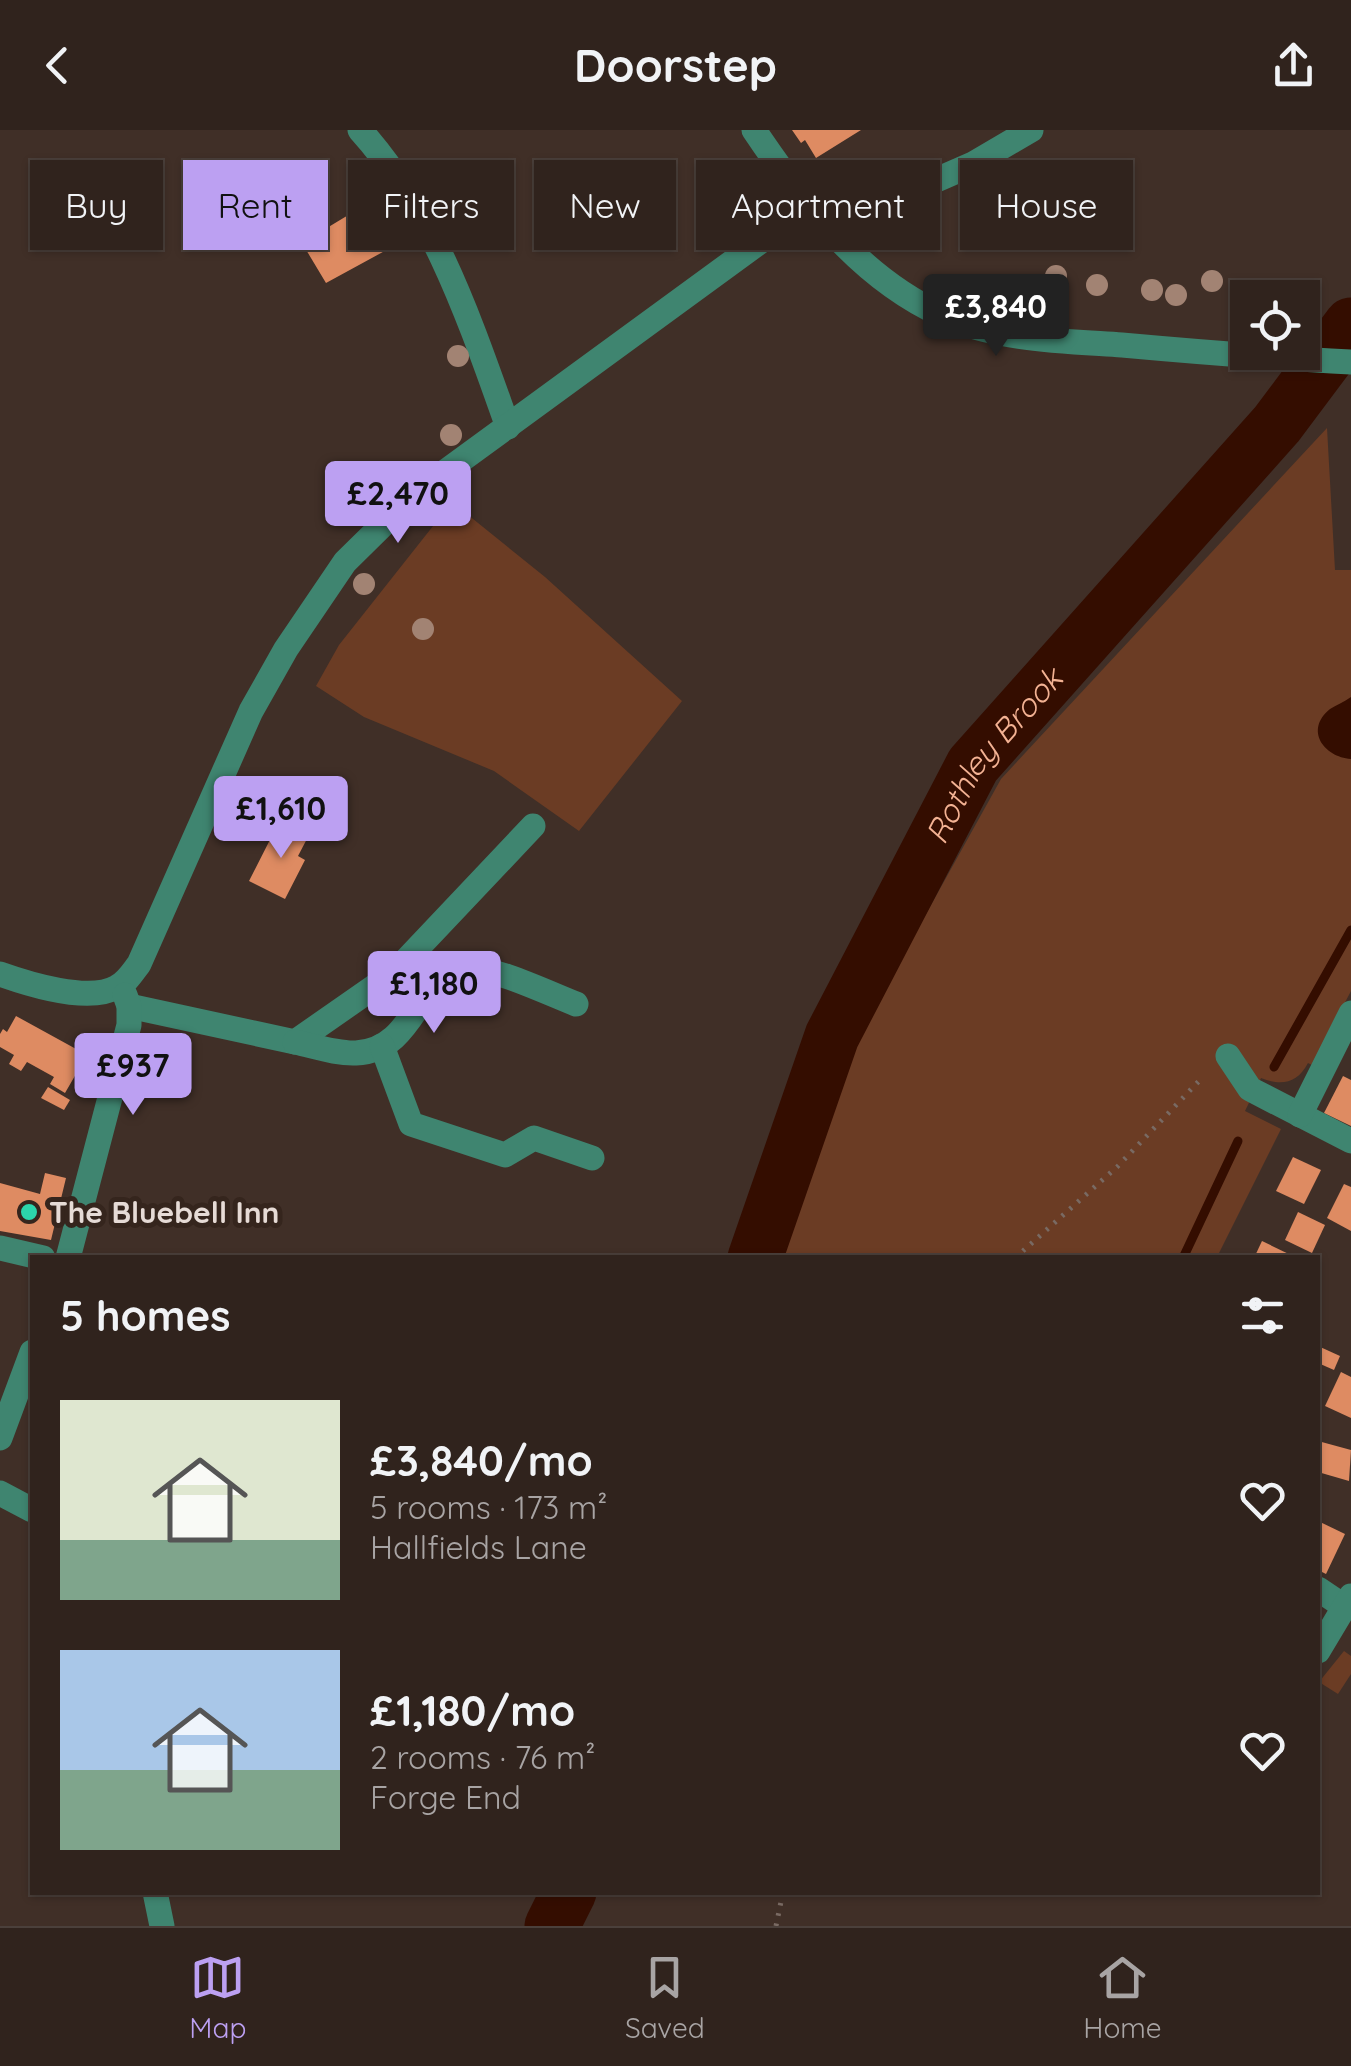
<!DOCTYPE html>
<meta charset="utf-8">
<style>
body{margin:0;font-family:Quicksand,sans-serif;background:#3c2f2a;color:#f1f3f6;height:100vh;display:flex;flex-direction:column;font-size:38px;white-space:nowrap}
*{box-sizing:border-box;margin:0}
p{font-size:32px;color:#a8a4a4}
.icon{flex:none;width:55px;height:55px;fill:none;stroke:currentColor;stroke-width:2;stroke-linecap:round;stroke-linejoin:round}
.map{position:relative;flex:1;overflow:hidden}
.side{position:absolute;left:30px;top:1125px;width:1290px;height:640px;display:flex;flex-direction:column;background:#30231d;border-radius:0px;box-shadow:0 2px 8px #0004,0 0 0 2px #4b403b}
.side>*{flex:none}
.top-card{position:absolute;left:30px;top:30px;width:1292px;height:90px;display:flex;gap:20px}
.fabs{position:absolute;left:1230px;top:150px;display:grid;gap:20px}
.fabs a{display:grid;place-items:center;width:90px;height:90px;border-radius:0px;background:#30231d;box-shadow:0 2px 8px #0004,0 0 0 2px #4b403b;font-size:50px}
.price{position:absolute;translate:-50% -85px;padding:0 22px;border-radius:10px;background:#bca0f2;color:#111;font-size:32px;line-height:65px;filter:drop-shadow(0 2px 5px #0008)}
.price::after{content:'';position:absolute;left:50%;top:60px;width:30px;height:22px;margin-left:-15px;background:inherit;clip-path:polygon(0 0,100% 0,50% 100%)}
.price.selected{background:#222;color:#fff}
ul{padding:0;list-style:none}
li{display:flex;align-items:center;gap:30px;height:250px;padding:0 30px}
li span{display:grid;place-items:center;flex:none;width:280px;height:200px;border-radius:0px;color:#555}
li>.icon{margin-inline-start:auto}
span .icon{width:120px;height:120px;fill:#fffc;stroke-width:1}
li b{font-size:42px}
h2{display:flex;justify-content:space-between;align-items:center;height:120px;padding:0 30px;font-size:42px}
.chip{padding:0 35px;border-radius:0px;background:#30231d;box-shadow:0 2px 8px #0004,0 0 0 2px #4b403b;font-size:35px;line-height:90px}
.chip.selected{background:#bca0f2;color:#111}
header{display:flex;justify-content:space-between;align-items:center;height:130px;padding:0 30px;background:#30231d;font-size:45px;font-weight:800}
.dock{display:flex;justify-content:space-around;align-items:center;height:140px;border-top:2px solid #4b403b;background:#30231d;font-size:28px;color:#a8a4a4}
.dock a{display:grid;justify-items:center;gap:5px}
.dock .selected{color:#bca0f2}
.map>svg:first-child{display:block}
</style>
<header><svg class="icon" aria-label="back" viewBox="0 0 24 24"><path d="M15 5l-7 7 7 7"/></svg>Doorstep<svg class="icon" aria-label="share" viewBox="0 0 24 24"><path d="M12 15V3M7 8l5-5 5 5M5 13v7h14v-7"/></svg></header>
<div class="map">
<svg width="1351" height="1796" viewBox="0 0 1351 1796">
<rect width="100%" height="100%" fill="#402f27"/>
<g fill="#6b3c24">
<path d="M 1327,298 L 1335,440 L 1351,440 L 1351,861 L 1312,935 L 1308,933 C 1297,954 1281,956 1261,948 L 1245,981 L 1281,999 L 1217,1127 L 780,1128 L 857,908 L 1001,649 Z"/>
<path d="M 452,372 L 545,447 L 682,571 L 579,701 L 494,641 L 364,587 L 316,556 L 339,515 Z"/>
<path d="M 1344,1521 L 1351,1526 L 1351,1544 L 1338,1564 L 1319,1552 Z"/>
</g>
<path fill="#340d00" d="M 1351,567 L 1351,629 C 1324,627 1304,600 1330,579 C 1336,575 1344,572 1351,567 Z"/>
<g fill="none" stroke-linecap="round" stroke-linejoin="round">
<g stroke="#340d00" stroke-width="9">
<path d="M 1274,937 L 1351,800"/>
<path d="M 1183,1128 L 1238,1011"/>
</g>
<g stroke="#340d00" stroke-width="55">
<path id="s1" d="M 755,1128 L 832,906 L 973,635 L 1277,294 L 1351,195"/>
<path d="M 552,1796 L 569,1762"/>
</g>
</g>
<g fill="#de8b62">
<path d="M 792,0 L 861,0 L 816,28 L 805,10 L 801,13 Z"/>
<path d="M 386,58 L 414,105 L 326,153 L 302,113 L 350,84 L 348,80 Z"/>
<path d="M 280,690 L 309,705 L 298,726 L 305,730 L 285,769 L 249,751 Z"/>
<path d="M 16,886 L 87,925 L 65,963 L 50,954 L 54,947 L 27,932 L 21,941 L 9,934 L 14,925 L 0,917 L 0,904 L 3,899 L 7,902 Z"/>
<path d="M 1343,946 L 1351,950 L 1351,996 L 1324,983 Z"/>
<path d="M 48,957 L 70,970 L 64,980 L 41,968 Z"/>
<path d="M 1293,1027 L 1321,1040 L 1304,1074 L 1276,1061 Z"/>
<path d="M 45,1043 L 66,1048 L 51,1110 L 0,1101 L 0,1053 L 40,1064 Z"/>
<path d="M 1344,1054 L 1351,1057 L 1351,1101 L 1327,1088 Z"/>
<path d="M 1298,1082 L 1325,1095 L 1312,1123 L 1285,1110 Z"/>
<path d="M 1262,1111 L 1297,1128 L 1254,1128 Z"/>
<path d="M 1318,1216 L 1340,1226 L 1334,1240 L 1318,1233 Z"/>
<path d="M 1341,1242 L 1351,1247 L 1351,1288 L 1325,1276 Z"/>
<path d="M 1318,1311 L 1351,1320 L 1349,1351 L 1318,1342 Z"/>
<path d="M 1318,1391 L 1345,1404 L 1326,1444 L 1318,1440 Z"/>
</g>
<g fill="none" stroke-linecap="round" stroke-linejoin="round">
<g stroke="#796a63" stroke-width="5" stroke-dasharray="2.5 8" stroke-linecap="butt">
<path d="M 1015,1128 L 1118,1036 L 1199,951"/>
<path d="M 776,1796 L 783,1762"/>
</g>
<g stroke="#3f8570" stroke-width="25">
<path d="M 360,0 C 435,83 471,194 508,297"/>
<path d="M 754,0 C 803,73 860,148 942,185 C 997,210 1064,211 1122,215 C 1199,222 1275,228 1351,232"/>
<path d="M 837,108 L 879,75 L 973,34 L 1031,0"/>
<path d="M 0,844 C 28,854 89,873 117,857 C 127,852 132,843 139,834 L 251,581 L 286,519 L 345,432 L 412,366 L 809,76"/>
<path d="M 129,876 L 295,912 L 394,843 L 533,696"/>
<path d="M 295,912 C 314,916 337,924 356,923 C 418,920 417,840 466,838 C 492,836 550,864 576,874"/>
<path d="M 382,916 L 411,994 L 505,1025 L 534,1008 L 592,1028"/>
<path d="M 1228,926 L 1250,959 L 1351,1011"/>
<path d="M 1300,985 L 1351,883"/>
<path d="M 0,1118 L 43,1128"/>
<path d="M 68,1128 L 129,895 L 129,876 L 125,865"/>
<path d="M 0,1308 L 32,1222"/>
<path d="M 0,1363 L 32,1380"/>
<path d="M 1318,1459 L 1345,1477"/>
<path d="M 1318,1521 L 1351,1466"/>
<path d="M 155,1762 L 162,1796"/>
</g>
</g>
<g fill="#a28373">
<circle cx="1056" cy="146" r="11"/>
<circle cx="1212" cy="151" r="11"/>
<circle cx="1097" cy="155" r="11"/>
<circle cx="1152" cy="160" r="11"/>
<circle cx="1176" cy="165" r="11"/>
<circle cx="458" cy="226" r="11"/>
<circle cx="451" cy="305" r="11"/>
<circle cx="379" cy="361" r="11"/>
<circle cx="364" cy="454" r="11"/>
<circle cx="423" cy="499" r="11"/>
</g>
<circle fill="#2cd5ab" stroke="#35251d" stroke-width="4" cx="29" cy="1082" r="10"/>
<g text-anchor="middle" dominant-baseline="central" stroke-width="10" stroke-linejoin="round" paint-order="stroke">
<g font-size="30" font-weight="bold" fill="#e6dbd6" stroke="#35251d" text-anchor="start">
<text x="49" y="1082">The Bluebell Inn</text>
</g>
<g font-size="32" font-style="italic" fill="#f3b293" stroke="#35251d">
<text stroke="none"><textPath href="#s1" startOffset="560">Rothley Brook</textPath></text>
</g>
</g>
</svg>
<div class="fabs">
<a><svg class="icon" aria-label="locate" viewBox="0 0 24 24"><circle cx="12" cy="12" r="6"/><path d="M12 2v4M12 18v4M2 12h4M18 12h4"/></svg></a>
</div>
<b class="price selected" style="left:996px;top:229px">£3,840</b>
<b class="price" style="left:398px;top:416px">£2,470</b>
<b class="price" style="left:281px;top:731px">£1,610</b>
<b class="price" style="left:434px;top:906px">£1,180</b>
<b class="price" style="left:133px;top:988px">£937</b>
<div class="top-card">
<a class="chip">Buy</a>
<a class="chip selected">Rent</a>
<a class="chip">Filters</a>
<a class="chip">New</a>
<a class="chip">Apartment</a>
<a class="chip">House</a>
</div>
<section class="side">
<h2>5 homes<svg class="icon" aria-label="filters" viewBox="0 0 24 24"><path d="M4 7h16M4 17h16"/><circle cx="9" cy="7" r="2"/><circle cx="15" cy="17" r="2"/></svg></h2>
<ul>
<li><span style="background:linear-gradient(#dfe7d0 70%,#7fa58c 0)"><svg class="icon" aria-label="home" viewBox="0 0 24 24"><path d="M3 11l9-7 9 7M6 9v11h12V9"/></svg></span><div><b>£3,840/mo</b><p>5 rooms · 173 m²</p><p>Hallfields Lane</p></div><svg class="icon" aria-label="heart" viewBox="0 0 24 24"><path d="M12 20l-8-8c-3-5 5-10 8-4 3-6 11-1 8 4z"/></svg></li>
<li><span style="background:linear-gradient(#a9c7e8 60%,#7fa58c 0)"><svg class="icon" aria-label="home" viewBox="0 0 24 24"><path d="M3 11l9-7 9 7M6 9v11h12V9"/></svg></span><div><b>£1,180/mo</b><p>2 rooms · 76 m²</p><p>Forge End</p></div><svg class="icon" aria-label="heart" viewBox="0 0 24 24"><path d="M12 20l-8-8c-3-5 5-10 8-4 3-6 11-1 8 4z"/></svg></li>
</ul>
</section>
</div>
<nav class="dock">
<a class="selected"><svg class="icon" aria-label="map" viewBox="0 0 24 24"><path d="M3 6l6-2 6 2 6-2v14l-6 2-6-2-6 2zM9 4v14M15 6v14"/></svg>Map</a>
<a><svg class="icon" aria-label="saved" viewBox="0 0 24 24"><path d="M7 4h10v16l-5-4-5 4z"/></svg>Saved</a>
<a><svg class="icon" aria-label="home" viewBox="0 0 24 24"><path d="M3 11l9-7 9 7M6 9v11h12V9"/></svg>Home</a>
</nav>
